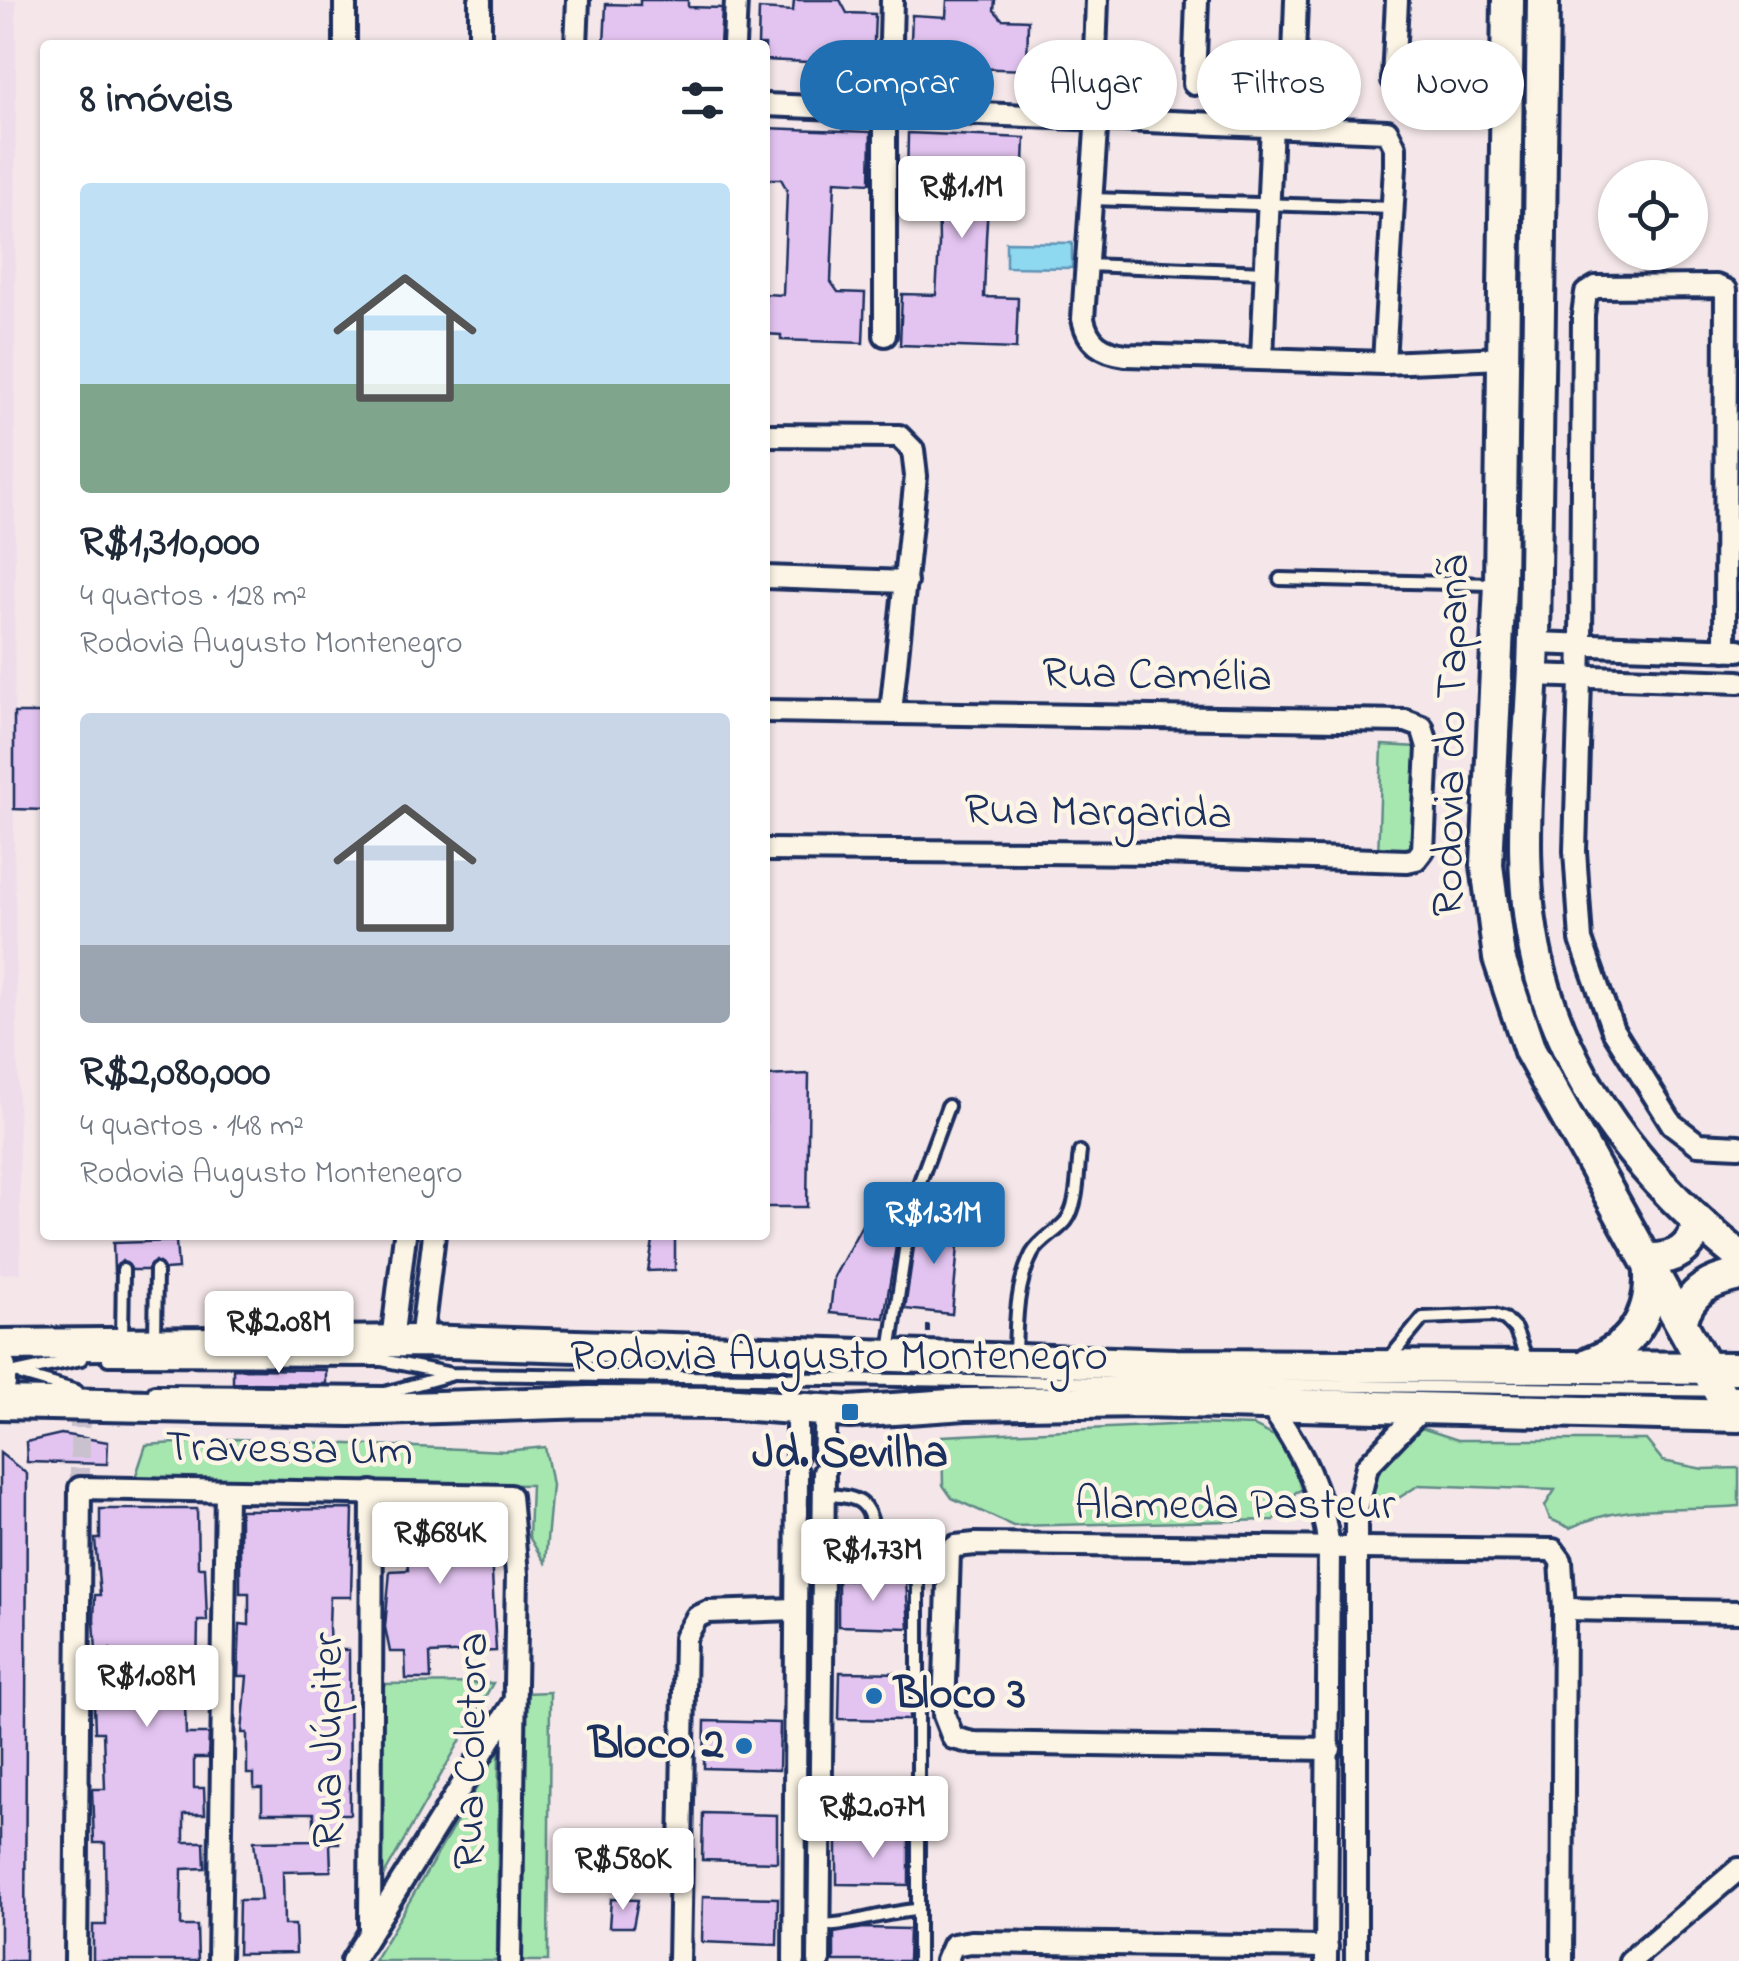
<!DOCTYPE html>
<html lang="pt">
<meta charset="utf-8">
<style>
body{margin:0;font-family:"Indie Flower",sans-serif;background:#f6f6f7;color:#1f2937;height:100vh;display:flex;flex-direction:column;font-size:38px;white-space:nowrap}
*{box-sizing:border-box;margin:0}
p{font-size:32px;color:#747a83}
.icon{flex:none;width:55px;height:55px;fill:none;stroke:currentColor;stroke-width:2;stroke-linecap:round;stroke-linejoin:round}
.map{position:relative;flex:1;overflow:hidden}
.drawer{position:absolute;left:40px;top:40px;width:730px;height:1200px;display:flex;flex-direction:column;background:#fff;border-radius:10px;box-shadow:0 2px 8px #0004}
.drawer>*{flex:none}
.banner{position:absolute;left:800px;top:40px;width:788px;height:90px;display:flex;gap:20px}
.fabs{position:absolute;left:1598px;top:160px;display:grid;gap:20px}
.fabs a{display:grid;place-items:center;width:110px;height:110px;border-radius:50%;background:#fff;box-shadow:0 2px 8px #0004;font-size:50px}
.price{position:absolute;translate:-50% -85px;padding:0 22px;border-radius:10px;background:#fff;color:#222;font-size:32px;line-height:65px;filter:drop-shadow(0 2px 5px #0008)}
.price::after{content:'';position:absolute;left:50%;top:60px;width:30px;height:22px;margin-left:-15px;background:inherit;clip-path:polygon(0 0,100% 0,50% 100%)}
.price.selected{background:#1f6fb2;color:#fff}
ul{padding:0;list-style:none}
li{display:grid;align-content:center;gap:20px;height:530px;padding:0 40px}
li span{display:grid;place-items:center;height:310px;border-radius:10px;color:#555}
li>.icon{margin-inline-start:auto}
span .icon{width:180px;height:180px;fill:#fffc;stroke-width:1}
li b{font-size:42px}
h2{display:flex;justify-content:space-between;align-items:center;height:120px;padding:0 40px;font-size:42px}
.pill{padding:0 35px;border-radius:45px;background:#fff;box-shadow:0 2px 8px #0004;font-size:35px;line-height:90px}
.pill.selected{background:#1f6fb2;color:#fff}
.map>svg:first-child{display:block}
</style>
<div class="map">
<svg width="1739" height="1961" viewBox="0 0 1739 1961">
<rect width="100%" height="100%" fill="#f4e6e9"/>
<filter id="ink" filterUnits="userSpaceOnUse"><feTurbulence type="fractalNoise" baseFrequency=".01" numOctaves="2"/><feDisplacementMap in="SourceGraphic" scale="20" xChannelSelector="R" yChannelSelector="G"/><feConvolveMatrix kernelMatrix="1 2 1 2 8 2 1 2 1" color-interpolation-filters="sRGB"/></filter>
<g filter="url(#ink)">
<path fill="#efdceb" d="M 0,0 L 16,0 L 14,839 L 21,1273 L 0,1274 Z"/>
<g fill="#a6e6af" stroke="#608a86" stroke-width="2.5">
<path d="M 1382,745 L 1419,747 L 1415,858 L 1378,857 Z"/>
<path d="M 1191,1424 L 1254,1426 L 1302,1450 L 1317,1484 L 1296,1492 L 1274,1520 L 1013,1526 L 952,1498 L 943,1485 L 942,1436 Z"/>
<path d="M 1409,1424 L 1458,1440 L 1646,1440 L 1663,1461 L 1703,1469 L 1739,1468 L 1739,1506 C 1682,1511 1623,1502 1570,1528 L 1550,1519 L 1545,1506 L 1555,1490 L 1419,1485 L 1394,1501 L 1358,1498 L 1367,1466 Z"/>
<path d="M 236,1439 L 505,1451 L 545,1447 L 552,1485 L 545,1563 L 529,1537 L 531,1485 L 135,1478 L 146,1445 Z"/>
<path d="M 493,1683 L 383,1877 L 379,1684 Z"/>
<path d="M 550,1692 L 548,1961 L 521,1961 L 524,1693 Z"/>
<path d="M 499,1750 L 497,1961 L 374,1961 Z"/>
</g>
<path fill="#8ed8f0" stroke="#6094b6" stroke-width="2.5" d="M 1006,242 L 1072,243 L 1072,268 L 1006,267 Z"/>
<g fill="#e3c4f1" stroke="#1b2f5e" stroke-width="2.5">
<path d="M 640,0 L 688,0 L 688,7 L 722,8 L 720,45 L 604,45 L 606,4 L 640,5 Z"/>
<path d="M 794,0 L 840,0 L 847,13 L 875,14 L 873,65 L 765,60 L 765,45 L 758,45 L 759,9 L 793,11 Z"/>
<path d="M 947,0 L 995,0 L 994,10 L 1002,19 L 1028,20 L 1027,70 L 910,66 L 912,15 L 946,17 Z"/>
<path d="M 765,128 L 871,132 L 870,183 L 835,181 L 833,232 L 831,282 L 838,292 L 865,293 L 863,343 L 781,340 L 781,335 L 765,334 L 765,294 L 783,295 L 787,190 L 781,179 L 765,179 Z"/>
<path d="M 908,133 L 1025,138 L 1023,189 L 989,187 L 986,238 L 984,297 L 1018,298 L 1016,349 L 900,345 L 902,294 L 936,295 L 939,244 L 938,185 L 907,184 Z"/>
<path d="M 14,713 L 45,713 L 44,810 L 14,809 Z"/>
<path d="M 809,1074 L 807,1207 L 765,1207 L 765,1076 Z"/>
<path d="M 869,1212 L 901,1217 L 884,1318 L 830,1313 L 834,1277 Z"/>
<path d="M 918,1219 L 960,1223 L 952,1314 L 905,1309 Z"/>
<path d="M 654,1235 L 675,1235 L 675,1270 L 648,1271 Z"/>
<path d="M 176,1241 L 178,1269 L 165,1270 L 155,1261 L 147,1270 L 132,1270 L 122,1261 L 114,1271 L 113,1243 Z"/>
<path d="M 233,1369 L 326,1370 L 326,1384 L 233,1383 Z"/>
<path d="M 61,1434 L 108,1442 L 107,1464 L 27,1462 L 26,1442 Z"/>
<path d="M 0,1453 L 27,1474 L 25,1961 L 0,1961 Z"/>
<path d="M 100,1509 L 197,1509 L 198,1567 L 205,1567 L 207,1621 L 198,1621 L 197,1675 L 184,1675 L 186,1734 L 209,1734 L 208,1758 L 194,1758 L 194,1788 L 204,1788 L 205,1814 L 184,1814 L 184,1842 L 204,1842 L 205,1868 L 182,1869 L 181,1926 L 197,1926 L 198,1961 L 93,1961 L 93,1925 L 106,1925 L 105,1843 L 94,1843 L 92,1789 L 105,1789 L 103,1732 L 95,1732 L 93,1679 L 110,1679 L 110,1649 L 96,1650 L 94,1620 L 95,1595 L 100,1595 L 95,1539 L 100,1539 Z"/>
<path d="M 353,1509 L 351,1597 L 330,1597 L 329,1627 L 330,1650 L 349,1650 L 350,1814 L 338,1814 L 339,1843 L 330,1843 L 331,1871 L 283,1872 L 284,1925 L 295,1925 L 296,1953 L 238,1954 L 239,1900 L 261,1900 L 254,1841 L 314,1840 L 314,1813 L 262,1813 L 262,1788 L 254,1788 L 254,1774 L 247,1774 L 247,1733 L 242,1733 L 247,1676 L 238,1676 L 240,1624 L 249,1625 L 249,1593 L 240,1593 L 240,1510 Z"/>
<path d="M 432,1509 L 489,1515 L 496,1651 L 430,1654 L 431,1679 L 406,1679 L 405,1652 L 390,1652 L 385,1627 L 390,1571 L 408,1570 L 406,1540 L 386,1541 L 386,1511 Z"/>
<path d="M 838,1580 L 906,1581 L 909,1628 L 838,1626 Z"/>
<path d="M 840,1672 L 909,1673 L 909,1720 L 839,1719 Z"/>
<path d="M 705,1721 L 780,1723 L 779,1770 L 704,1768 Z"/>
<path d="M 703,1813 L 777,1815 L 777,1862 L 702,1860 Z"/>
<path d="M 837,1837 L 909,1839 L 909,1885 L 837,1884 Z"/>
<path d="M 703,1896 L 778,1898 L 777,1945 L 702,1942 Z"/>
<path d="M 611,1899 L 638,1900 L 633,1927 L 609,1927 Z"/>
<path d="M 864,1928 L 909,1929 L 908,1961 L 834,1961 L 834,1933 Z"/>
</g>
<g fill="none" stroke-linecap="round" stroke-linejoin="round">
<path stroke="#c9c1cd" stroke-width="20" stroke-dasharray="20 10" stroke-linecap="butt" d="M 80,1488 L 80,1406"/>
<defs>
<g id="service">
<path d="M 1091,199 L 1393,208"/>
<path d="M 1087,265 L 1265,272"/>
<path d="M 1280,579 L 1494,584"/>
<path d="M 122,1339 L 123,1270"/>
<path d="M 155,1340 L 156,1270"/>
<path d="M 890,1352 L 912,1203 L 948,1106"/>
<path d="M 1015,1355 C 1016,1321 1016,1285 1032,1254 C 1040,1240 1056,1233 1066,1221 C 1079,1204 1077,1172 1080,1152"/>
<path d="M 108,1359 L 382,1360 L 451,1374 L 1739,1391"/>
<path d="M 1388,1360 L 1423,1318 L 1494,1315 L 1505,1319 L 1515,1329 L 1528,1362"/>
<path d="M 6,1375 L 81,1359"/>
<path d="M 22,1375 L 77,1391"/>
<path d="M 154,1391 L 385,1393 L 450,1375"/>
<path d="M 824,1495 C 882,1496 861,1516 886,1552 C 896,1567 912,1567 918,1585 L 918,1961"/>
<path d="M 819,1925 C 854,1925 882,1912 918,1910"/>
</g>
<g id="minor">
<path d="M 345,0 L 345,45"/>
<path d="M 480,0 L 480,45"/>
<path d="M 576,45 L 578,0"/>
<path d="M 734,45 L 736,0"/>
<path d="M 1095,55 L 1097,0"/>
<path d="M 890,79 L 892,0"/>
<path d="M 1393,80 L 1397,0"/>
<path d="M 1194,84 L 1197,0"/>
<path d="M 1293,85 L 1296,0"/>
<path d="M 765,105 L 1387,131 L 1395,147 L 1395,166 L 1384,363"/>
<path d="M 1097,116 L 1083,319 C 1088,343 1102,352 1126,355 L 1384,363 L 1503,358"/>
<path d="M 885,335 L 885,111"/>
<path d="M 1262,358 L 1272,124"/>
<path d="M 765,435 L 899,436 L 913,450 L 916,476 L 891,712"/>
<path d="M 765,577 L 906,582"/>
<path d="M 1534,643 L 1739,650"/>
<path d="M 1725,650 L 1726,290 L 1716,286 L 1596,287 L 1586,293 L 1583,315 L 1581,645 L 1575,851 L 1581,940 L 1613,1030 L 1672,1124 L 1698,1144 L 1739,1146"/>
<path d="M 1533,675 L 1739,682"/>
<path d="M 765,711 L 1406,721 L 1422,727 L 1428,747 L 1423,850 L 1416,859 L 1407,861 L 1163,853 L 765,850"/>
<path d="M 392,1341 L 405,1235"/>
<path d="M 421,1341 L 434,1235"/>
<path d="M 1268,1403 C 1302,1450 1322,1490 1329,1548 L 1326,1961"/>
<path d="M 797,1410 L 797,1455"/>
<path d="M 824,1455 L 826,1411"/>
<path d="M 1564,1609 L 1739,1612"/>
<path d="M 1330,1749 L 973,1743 L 953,1738 L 944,1715 L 949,1552 L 956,1546 L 975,1544 L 1553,1550 L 1561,1561 L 1564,1609 L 1562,1961"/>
<path d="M 370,1929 L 372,1492"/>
<path d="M 76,1961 L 80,1488 L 510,1496 L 517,1574 L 510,1961"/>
<path d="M 219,1961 L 226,1492"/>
<path d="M 352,1961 L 512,1705"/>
<path d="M 679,1961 L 685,1638 L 697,1617 L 708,1612 L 796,1609"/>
<path d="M 794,1961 L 797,1472"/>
<path d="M 819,1961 L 824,1472"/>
<path d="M 946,1961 L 953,1945 L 971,1942 L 1327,1947"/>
<path d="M 1356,1961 L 1356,1514 L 1367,1466 L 1424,1407"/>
<path d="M 1630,1961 L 1739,1869"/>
</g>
<g id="primary">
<path d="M 1508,0 L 1500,584 L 1487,865 L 1499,958 L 1530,1051 L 1732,1415"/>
<path d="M 1543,0 C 1539,212 1539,425 1534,637 C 1532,750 1511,866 1541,976 C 1573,1092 1647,1183 1739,1256"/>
<path d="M 1649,1259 C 1675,1260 1692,1249 1698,1223"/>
<path d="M 1682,1320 C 1690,1290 1711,1281 1739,1275"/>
<path d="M 0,1345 L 421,1341 L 1176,1365 L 1739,1368"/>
<path d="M 1590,1363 C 1635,1346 1655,1310 1649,1262"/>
<path d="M 0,1368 L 0,1383"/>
<path d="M 0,1403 L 350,1410 L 589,1402 L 723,1403 L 850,1412 L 965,1404 L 1142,1401 L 1739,1416"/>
</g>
</defs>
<use href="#service" stroke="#1b2f5e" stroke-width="18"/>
<use href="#minor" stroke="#1b2f5e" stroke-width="28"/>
<use href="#primary" stroke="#1b2f5e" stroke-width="38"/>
<path stroke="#1b2f5e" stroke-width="4" stroke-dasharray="8 8" stroke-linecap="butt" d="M 928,1333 L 928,1317"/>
<use href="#service" stroke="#fcf5e5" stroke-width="10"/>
<use href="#minor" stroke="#fcf5e5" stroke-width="20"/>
<use href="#primary" stroke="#fcf5e5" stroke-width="30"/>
</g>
</g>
<g fill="#1f6fb2" stroke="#fcf5e5" stroke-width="4">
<rect x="840" y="1402" width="20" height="20" rx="5"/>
<circle cx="874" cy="1696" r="10"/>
<circle cx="744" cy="1746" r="10"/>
</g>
<g text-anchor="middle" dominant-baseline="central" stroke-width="9" stroke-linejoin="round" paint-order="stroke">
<g font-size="45" fill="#1b2f5e" stroke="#fcf5e5">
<text transform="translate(1157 677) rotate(1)">Rua Camélia</text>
<text transform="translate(1453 736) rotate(-89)">Rodovia do Tapanã</text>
<text transform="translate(1098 814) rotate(1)">Rua Margarida</text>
<text x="839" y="1358">Rodovia Augusto Montenegro</text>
<text transform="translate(289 1451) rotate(1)">Travessa Um</text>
<text x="1235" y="1507">Alameda Pasteur</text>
<text transform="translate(330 1740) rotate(-90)">Rua Júpiter</text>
<text transform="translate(473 1751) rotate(-89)">Rua Coletora</text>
</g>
<g font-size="45" font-weight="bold" fill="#1b2f5e" stroke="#fcf5e5">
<text x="850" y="1455">Jd. Sevilha</text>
<text x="894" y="1696" text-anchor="start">Bloco 3</text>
<text x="724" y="1746" text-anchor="end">Bloco 2</text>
</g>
</g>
</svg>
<div class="fabs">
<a><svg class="icon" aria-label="locate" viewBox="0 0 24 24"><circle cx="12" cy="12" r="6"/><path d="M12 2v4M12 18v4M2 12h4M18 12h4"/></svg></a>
</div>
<b class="price" style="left:962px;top:241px">R$1.1M</b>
<b class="price selected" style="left:934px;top:1267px">R$1.31M</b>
<b class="price" style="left:279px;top:1376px">R$2.08M</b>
<b class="price" style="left:440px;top:1587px">R$684K</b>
<b class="price" style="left:873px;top:1604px">R$1.73M</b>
<b class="price" style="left:147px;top:1730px">R$1.08M</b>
<b class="price" style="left:873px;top:1861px">R$2.07M</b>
<b class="price" style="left:623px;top:1913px">R$580K</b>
<div class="banner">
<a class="pill selected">Comprar</a>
<a class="pill">Alugar</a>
<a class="pill">Filtros</a>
<a class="pill">Novo</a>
</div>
<section class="drawer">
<h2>8 imóveis<svg class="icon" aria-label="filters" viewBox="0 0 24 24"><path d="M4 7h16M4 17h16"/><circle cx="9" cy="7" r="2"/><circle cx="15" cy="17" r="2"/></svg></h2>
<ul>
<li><span style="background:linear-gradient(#bfe0f5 65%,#7fa58c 0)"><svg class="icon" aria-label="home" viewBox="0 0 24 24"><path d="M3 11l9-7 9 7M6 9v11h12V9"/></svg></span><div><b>R$1,310,000</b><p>4 quartos · 128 m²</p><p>Rodovia Augusto Montenegro</p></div></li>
<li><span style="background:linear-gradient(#c9d6e8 75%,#9aa5b1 0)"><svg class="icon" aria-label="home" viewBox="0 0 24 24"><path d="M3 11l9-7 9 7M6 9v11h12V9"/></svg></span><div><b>R$2,080,000</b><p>4 quartos · 148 m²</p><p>Rodovia Augusto Montenegro</p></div></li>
</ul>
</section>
</div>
